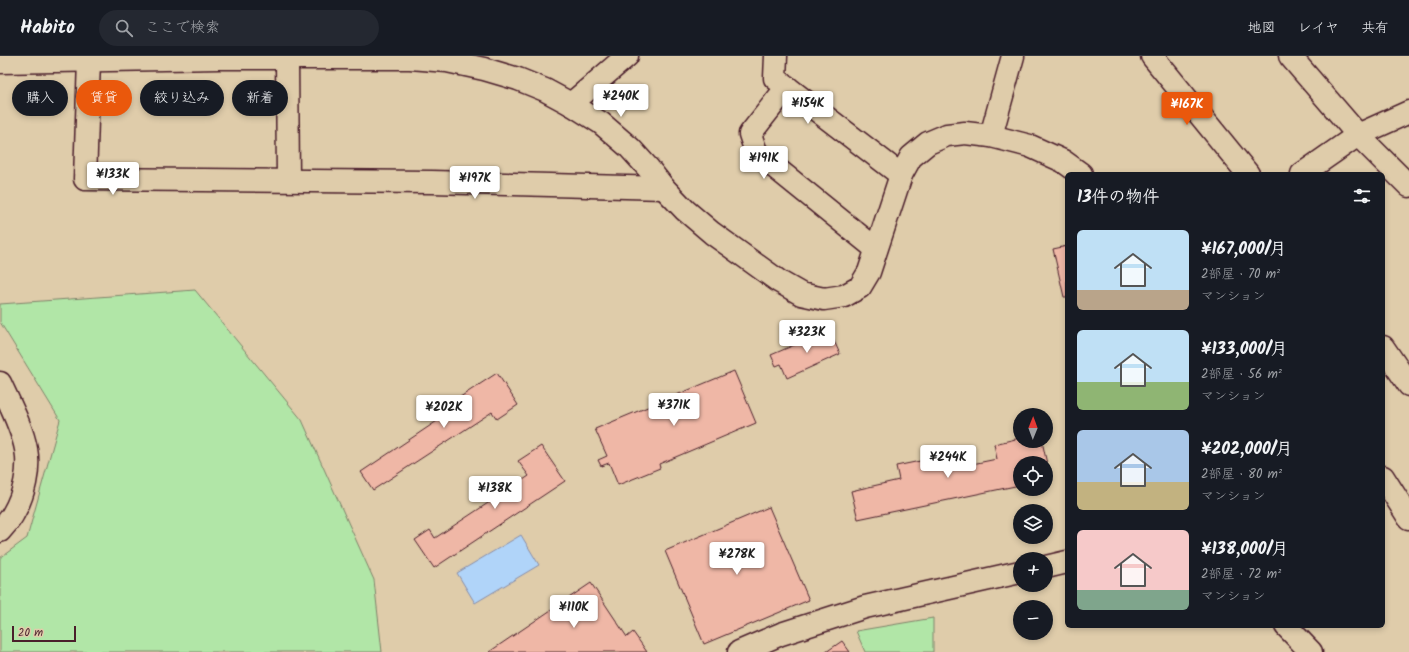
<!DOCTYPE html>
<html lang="ja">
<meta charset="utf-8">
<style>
body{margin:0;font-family:Kalam,"Klee One",sans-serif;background:#242831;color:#f1f3f6;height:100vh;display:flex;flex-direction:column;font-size:15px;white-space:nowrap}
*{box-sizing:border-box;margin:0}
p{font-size:13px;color:#9ea1a6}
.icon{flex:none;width:22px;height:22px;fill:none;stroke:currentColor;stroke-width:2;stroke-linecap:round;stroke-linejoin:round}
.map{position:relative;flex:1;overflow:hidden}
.sheet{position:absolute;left:1065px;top:116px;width:320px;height:456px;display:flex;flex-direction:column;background:#171b24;border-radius:6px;box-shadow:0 2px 6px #0003}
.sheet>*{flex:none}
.hud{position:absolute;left:12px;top:24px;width:380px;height:36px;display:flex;gap:8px}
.needle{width:26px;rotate:1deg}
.controls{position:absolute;left:1013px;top:352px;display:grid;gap:8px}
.controls a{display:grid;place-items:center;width:40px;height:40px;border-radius:50%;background:#171b24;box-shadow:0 2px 6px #0003;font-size:20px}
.scale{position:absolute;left:12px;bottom:10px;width:64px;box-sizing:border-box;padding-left:4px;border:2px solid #4a1f2b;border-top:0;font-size:11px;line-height:14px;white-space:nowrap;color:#4a1f2b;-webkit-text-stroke:3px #dfccaa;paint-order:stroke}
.price{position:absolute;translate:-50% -34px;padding:0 9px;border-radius:4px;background:#fff;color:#222;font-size:13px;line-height:26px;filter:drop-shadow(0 1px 2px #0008)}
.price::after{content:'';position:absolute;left:50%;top:24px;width:12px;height:9px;margin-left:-6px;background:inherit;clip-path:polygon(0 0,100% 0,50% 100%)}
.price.selected{background:#ea580c;color:#fff}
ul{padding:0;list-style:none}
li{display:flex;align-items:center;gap:12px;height:100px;padding:0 12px}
li span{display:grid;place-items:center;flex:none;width:112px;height:80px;border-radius:6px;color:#555}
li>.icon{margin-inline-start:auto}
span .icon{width:48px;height:48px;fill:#fffc;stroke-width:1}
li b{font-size:17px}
h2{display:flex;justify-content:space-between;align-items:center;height:48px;padding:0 12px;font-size:17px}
.tag{padding:0 14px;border-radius:18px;background:#171b24;box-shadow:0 2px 6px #0003;font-size:14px;line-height:36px}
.tag.selected{background:#ea580c;color:#fff}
header{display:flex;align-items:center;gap:24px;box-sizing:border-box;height:56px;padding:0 20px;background:#171b24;border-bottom:1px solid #363941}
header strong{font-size:19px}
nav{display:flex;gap:22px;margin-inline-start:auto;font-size:14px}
.search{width:280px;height:36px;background:#242831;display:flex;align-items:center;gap:10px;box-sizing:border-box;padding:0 14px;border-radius:22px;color:#9ea1a6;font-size:15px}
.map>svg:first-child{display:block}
</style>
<header>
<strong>Habito</strong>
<div class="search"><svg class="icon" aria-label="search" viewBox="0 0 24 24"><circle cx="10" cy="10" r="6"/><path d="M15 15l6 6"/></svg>ここで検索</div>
<nav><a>地図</a><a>レイヤ</a><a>共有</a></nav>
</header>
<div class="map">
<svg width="1409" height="596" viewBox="0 0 1409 596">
<rect width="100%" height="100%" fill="#dfccaa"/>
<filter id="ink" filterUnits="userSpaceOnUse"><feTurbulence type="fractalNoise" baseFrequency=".025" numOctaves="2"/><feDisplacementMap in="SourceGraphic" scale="8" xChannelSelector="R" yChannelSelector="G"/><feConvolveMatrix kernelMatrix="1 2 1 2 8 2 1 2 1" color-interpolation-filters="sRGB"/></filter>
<g filter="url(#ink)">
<g fill="#b1e6a7" stroke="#7e8269">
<path d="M 195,234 L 302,364 L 374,524 L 382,596 L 0,596 L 0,502 L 27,482 L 60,364 L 0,266 L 0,248 Z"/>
<path d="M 933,562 L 933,596 L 865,596 L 856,575 Z"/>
</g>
<path fill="#b0d4f9" stroke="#878ca7" d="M 521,479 L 539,509 L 475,547 L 457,517 Z"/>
<g fill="#efb7a6" stroke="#4a1f2b">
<path d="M 1067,190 L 1067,241 L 1064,241 L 1053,193 Z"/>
<path d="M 829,274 L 840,298 L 787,322 L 781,308 L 776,310 L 771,299 Z"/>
<path d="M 734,315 L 756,367 L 659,408 L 660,412 L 618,429 L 609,407 L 601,410 L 598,404 L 607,400 L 595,373 Z"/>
<path d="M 497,317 L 518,349 L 497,363 L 492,356 L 373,434 L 361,416 L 455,353 L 451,347 Z"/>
<path d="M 1020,382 L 1020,385 L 1042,385 L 1050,422 L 1046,423 L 1046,407 L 1020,407 L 1020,429 L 858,463 L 851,435 L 899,424 L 896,410 L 959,397 L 962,410 L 997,403 L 994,388 Z"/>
<path d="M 541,390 L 565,425 L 434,512 L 415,484 L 430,474 L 435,482 L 529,420 L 518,405 Z"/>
<path d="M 769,451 L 809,544 L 704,588 L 665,495 Z"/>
<path d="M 591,527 L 627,581 L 633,576 L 647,596 L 489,596 Z"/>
<path d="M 842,585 L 850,596 L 826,596 Z"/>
</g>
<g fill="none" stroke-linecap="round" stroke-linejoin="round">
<defs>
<g id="minor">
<path d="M 776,0 L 775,22 L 901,119"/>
<path d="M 1152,0 L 1248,118"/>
<path d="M 1290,0 L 1358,79 L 1409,130"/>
<path d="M 287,2 L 288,124"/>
<path d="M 89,4 L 85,123 L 432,126 L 664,132"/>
<path d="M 0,6 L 219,2 L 410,2 L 447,5 L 484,13 L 518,23 L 545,34 L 571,48 L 601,67 L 630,92 L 649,113 L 664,132 L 685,154 L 712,177 L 780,226 L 801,238 L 824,243 L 844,240 L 860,231 L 869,216 L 901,119 L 911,101 L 928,87 L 947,79 L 965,77 L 991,80 L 1030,90 L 1063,105 L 1081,118"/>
<path d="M 787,31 L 750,78 L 756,96 L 876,193"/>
<path d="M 571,48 L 627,0"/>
<path d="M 991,80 L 1013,0"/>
<path d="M 1302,118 L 1358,79 L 1409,56"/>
<path d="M 1383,291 L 1409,329"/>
<path d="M 0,327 C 9,347 22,371 26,393 C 30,414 24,439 13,458 C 10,464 4,470 0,475"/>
<path d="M 1383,421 L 1409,462"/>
<path d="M 1046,511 L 1067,506"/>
<path d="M 1286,570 L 1311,596"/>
<path d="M 739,596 L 781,578 L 865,551 L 1020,516"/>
</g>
</defs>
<use href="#minor" stroke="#4a1f2b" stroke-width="25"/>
<use href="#minor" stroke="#dfccaa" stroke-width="22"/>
</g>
</g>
</svg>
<div class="controls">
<a><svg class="needle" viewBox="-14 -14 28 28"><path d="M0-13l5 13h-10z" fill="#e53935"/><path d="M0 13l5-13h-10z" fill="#9ea1a6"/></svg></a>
<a><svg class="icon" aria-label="locate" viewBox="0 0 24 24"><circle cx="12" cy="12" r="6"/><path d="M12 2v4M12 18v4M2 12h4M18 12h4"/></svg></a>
<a><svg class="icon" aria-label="layers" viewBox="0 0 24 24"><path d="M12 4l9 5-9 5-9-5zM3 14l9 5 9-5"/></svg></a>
<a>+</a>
<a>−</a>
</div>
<div class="scale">20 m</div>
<b class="price" style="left:621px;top:62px">¥240K</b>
<b class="price" style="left:808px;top:69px">¥154K</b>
<b class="price selected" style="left:1187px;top:70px">¥167K</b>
<b class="price" style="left:764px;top:124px">¥191K</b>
<b class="price" style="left:113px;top:140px">¥133K</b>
<b class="price" style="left:475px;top:144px">¥197K</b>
<b class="price" style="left:807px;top:298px">¥323K</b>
<b class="price" style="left:674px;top:371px">¥371K</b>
<b class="price" style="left:444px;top:373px">¥202K</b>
<b class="price" style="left:948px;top:423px">¥244K</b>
<b class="price" style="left:495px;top:454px">¥138K</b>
<b class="price" style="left:737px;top:520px">¥278K</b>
<b class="price" style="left:574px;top:573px">¥110K</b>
<div class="hud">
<a class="tag">購入</a>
<a class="tag selected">賃貸</a>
<a class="tag">絞り込み</a>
<a class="tag">新着</a>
</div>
<section class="sheet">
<h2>13件の物件<svg class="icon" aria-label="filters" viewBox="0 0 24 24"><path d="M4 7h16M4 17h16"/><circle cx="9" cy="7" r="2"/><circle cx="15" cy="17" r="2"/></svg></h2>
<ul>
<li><span style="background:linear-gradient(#bfe0f5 75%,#b9a48a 0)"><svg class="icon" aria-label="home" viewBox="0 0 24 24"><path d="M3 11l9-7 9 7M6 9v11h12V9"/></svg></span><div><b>¥167,000/月</b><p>2部屋 · 70 m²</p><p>マンション</p></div></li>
<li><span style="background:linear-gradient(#bfe0f5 65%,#8fb573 0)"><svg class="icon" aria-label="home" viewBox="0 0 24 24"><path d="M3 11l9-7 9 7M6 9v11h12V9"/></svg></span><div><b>¥133,000/月</b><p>2部屋 · 56 m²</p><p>マンション</p></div></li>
<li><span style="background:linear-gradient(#a9c7e8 65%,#c2b280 0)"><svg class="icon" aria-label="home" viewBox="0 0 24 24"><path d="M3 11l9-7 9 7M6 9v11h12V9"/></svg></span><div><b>¥202,000/月</b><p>2部屋 · 80 m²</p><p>マンション</p></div></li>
<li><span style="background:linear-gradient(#f6c9c9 75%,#7fa58c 0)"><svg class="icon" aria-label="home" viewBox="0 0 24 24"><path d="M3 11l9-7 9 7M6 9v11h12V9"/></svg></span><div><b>¥138,000/月</b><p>2部屋 · 72 m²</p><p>マンション</p></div></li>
</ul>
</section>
</div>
